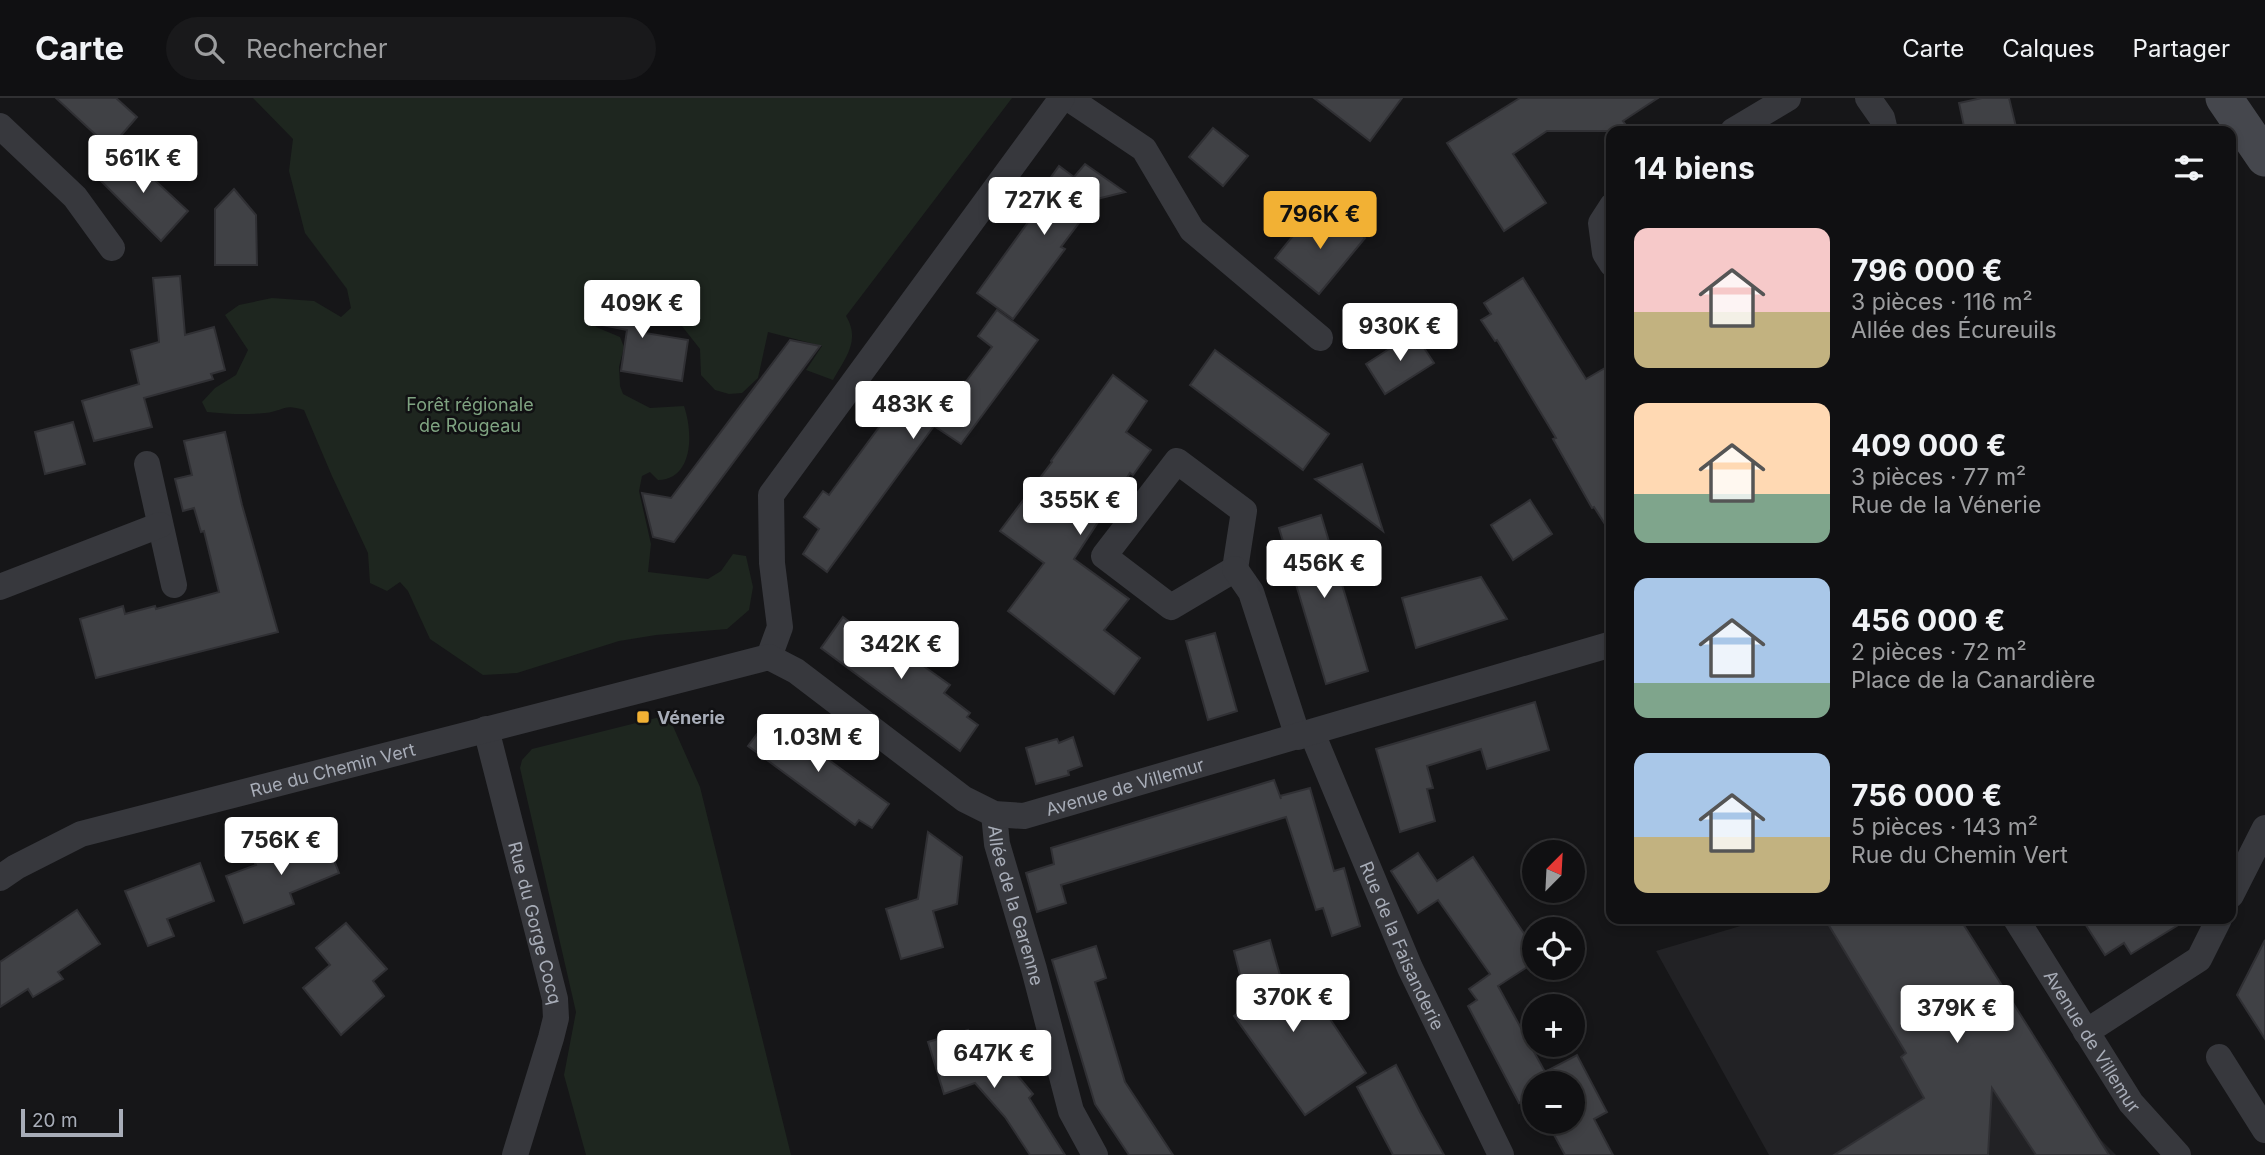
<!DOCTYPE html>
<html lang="fr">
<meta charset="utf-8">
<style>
body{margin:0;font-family:Inter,sans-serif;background:#19191b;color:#f1f3f6;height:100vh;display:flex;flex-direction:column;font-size:26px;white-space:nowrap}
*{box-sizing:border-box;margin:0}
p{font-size:23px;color:#9c9d9f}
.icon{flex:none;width:38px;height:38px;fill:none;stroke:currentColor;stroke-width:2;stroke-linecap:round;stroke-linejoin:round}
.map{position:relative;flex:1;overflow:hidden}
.panel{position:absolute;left:1606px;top:28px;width:630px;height:798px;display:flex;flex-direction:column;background:#101012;border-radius:14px;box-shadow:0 4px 10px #0003,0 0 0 2px #303032}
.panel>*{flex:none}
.needle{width:46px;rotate:24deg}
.controls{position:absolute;left:1522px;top:742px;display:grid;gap:14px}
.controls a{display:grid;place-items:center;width:63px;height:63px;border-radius:50%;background:#101012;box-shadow:0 4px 10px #0003,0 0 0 2px #303032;font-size:35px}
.scale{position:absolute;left:21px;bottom:18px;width:102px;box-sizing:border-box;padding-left:7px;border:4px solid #a8adb8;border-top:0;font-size:19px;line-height:24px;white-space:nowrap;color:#a8adb8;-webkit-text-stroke:5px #111113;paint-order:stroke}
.price{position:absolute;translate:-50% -60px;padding:0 16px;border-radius:7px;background:#fff;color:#222;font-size:23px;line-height:46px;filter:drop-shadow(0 2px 4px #0008)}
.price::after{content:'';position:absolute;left:50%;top:42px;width:21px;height:16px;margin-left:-10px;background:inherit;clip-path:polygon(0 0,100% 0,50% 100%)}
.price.selected{background:#f2b134;color:#111}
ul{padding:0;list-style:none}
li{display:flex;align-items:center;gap:21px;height:175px;padding:0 28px}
li span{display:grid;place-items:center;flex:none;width:196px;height:140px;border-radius:14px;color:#555}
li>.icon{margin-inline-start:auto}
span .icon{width:84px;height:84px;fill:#fffc;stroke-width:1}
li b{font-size:30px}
h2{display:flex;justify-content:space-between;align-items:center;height:84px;padding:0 28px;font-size:30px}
header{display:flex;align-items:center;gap:42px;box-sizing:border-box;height:98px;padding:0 35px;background:#101012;border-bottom:2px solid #303032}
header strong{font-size:33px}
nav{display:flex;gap:38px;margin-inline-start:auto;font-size:24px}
.search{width:490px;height:63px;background:#19191b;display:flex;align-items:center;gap:18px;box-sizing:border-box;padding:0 24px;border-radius:38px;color:#9c9d9f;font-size:26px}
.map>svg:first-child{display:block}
</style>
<header>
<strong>Carte</strong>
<div class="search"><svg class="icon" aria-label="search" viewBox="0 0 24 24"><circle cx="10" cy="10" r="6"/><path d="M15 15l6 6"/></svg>Rechercher</div>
<nav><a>Carte</a><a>Calques</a><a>Partager</a></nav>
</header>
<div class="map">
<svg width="2265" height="1057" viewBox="0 0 2265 1057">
<rect width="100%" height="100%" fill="#161618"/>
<path fill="#222225" d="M 1764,821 L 1960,821 L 2097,1038 L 2116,1057 L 1769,1057 L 1656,853 Z"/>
<g fill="#1e261f">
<path d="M 253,0 L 1012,0 L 846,218 C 861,243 845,260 833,282 L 806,272 L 822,248 L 768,234 L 758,280 L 742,295 L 729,296 L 715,292 L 701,277 L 700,251 L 674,218 L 656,209 L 587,192 L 596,229 L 620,239 L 624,249 L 619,269 L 620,288 L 623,296 L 650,310 L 684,308 C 693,334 694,381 658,382 L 650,374 L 642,378 L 639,393 L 651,446 L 648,474 L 708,481 L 721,473 L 733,456 L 746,458 L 753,489 L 749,512 L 727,531 L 656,537 L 619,543 L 517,575 L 483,577 L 430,541 L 408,493 L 400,484 L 387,493 L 370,485 L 368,455 L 332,378 L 304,312 C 283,305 284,313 265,315 C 246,317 227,316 207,314 L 202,304 L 215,290 L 236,277 L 248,252 L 225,217 L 239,207 L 272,200 L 314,203 L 341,219 L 351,210 L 347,191 L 305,135 L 289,73 L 293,41 Z"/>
<path d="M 668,617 L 700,689 L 791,1057 L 586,1057 L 564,977 L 576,914 L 520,670 L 522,662 L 532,651 Z"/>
</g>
<g fill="#404145" stroke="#303034" stroke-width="2">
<path d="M 56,0 L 116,0 L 137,19 L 110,50 Z"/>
<path d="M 1314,0 L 1402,0 L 1370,43 Z"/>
<path d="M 1520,0 L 1658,0 L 1623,23 L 1630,33 L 1547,33 L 1513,56 L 1546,105 L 1504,133 L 1447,45 Z"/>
<path d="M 1982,0 L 2009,0 L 2017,33 L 1965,33 L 1959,5 Z"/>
<path d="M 1213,30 L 1248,58 L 1223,88 L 1189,59 Z"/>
<path d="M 127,51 L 152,73 L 149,77 L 188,113 L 161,143 L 99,81 Z"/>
<path d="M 1085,66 L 1125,94 L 1097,101 L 1061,149 L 1065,151 L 1013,221 L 977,195 L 1047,98 L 1041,93 L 1059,68 L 1074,79 Z"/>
<path d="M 234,91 L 256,117 L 257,167 L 215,167 L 215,111 Z"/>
<path d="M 1335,114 L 1365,140 L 1319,196 L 1275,160 L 1309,118 L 1323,129 Z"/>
<path d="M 180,178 L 185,237 L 214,229 L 225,272 L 211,276 L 213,281 L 144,300 L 152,329 L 94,343 L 82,303 L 139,286 L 131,252 L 159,244 L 153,180 Z"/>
<path d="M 1523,180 L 1586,281 L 1612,266 L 1612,437 L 1594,409 L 1592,410 L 1553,341 L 1556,340 L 1497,242 L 1495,243 L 1481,222 L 1491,216 L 1484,205 Z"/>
<path d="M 590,195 L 651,209 L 645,235 L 688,242 L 682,283 L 621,273 L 627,232 L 597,226 Z"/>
<path d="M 997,212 L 1038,242 L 961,346 L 934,328 L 827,474 L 803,456 L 819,431 L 804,419 L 823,393 L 829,397 L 900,301 L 921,317 L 939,293 L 952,302 L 992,249 L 978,238 Z"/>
<path d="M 1414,235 L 1434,265 L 1385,296 L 1366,266 Z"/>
<path d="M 790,242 L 820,248 L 674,444 L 653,439 L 642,395 L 671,400 Z"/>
<path d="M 1215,252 L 1329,336 L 1303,372 L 1190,287 Z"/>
<path d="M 1113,277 L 1147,303 L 1126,334 L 1151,352 L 1133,377 L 1130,375 L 1074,461 L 1129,501 L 1104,532 L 1140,560 L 1114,596 L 1008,513 L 1044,465 L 1000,433 L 1052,364 L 1051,363 Z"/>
<path d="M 73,324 L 85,366 L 45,376 L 35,334 Z"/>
<path d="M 225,334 L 242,407 L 278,534 L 96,580 L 80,521 L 123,508 L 125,516 L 155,508 L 156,511 L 219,494 L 204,433 L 201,434 L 194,410 L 183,413 L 175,381 L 192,377 L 184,343 Z"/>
<path d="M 1362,366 L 1383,433 L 1315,381 Z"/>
<path d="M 1530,402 L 1552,436 L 1513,462 L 1491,427 Z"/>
<path d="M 1321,417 L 1368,573 L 1326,586 L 1279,430 Z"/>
<path d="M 1481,479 L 1507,521 L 1416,550 L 1402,500 Z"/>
<path d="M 843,519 L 868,538 L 873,532 L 950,587 L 944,595 L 970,615 L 967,619 L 978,627 L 960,653 L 821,550 Z"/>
<path d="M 1215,535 L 1237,613 L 1208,622 L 1186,543 Z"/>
<path d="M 1535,604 L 1549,652 L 1487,671 L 1481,651 L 1427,668 L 1433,690 L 1427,691 L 1435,723 L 1400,734 L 1376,651 Z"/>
<path d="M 770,619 L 889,706 L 872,730 L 859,722 L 855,727 L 748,648 Z"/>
<path d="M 1073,639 L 1082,668 L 1068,673 L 1069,677 L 1036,686 L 1026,650 L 1057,641 L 1059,645 Z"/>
<path d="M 1274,682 L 1281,701 L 1280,698 L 1310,690 L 1334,773 L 1344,770 L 1360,828 L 1332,838 L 1323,810 L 1316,812 L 1286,719 L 1061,787 L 1066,805 L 1037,814 L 1026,775 L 1054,766 L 1051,750 Z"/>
<path d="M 323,734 L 339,775 L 290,795 L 294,806 L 244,825 L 226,778 L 256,767 L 254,763 Z"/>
<path d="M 928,734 L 962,759 L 957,806 L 933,813 L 943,849 L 901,861 L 886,811 L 918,801 Z"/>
<path d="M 1418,755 L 1437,783 L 1473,759 L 1535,852 L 1535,864 L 1498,888 L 1545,974 L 1577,957 L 1607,1014 L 1594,1021 L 1613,1057 L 1565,1057 L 1547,1024 L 1573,1024 L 1573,985 L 1535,985 L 1535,1000 L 1533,997 L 1519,1005 L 1468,908 L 1477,902 L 1469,891 L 1490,876 L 1438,802 L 1418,815 L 1391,773 Z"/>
<path d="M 200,765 L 214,803 L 167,821 L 174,838 L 148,848 L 125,793 Z"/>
<path d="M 77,812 L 100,846 L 58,874 L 63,881 L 33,899 L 28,891 L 0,909 L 0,864 Z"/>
<path d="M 1825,821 L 1960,821 L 2109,1057 L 2036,1057 L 1992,990 L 1988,1057 L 1834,1057 L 1924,1000 L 1901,959 L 1906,955 Z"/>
<path d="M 2082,821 L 2188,821 L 2131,856 L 2124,845 L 2105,857 Z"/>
<path d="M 346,825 L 387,871 L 373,883 L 384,898 L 341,937 L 303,890 L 330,867 L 316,850 Z"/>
<path d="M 1270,842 L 1293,923 L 1320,906 L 1366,975 L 1305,1017 L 1234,918 L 1248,908 L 1234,853 Z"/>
<path d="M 2265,842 L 2265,941 L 2237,897 Z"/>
<path d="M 1096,848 L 1106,880 L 1095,884 L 1125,984 L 1173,1057 L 1129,1057 L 1095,1006 L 1052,862 Z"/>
<path d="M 968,932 L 978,968 L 1003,960 L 1033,996 L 1029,1000 L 1065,1057 L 1030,1057 L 1005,1019 L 975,985 L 944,996 L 928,944 Z"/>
<path d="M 1396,967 L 1420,1014 L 1444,1057 L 1393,1057 L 1357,989 Z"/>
</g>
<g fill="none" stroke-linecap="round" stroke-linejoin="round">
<g stroke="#37383d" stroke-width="26">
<path d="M 1068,0 L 1144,51 L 1192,132 L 1320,240"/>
<path d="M 1868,0 L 1882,20 L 1885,33"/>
<path d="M 0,28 L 75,99 L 112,150"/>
<path d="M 1733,33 L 1788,0"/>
<path d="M 1612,108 L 1601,125 L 1605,155 L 1612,166"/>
<path d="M 1177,363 L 1244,413 L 1235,471 L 1171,509 L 1104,458 Z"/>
<path d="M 147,366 L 174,487"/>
<path d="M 1235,471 L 1251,494 L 1298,639"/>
<path d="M 0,489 L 160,427"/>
<path d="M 769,559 L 780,529 L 772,465 L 771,397 L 1062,0"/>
<path id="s1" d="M 486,631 L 555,901 L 556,920 L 551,940 L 515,1057"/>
<path id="s2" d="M 1312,635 L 1410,870 L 1501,1057"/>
<path id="s3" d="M 994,716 L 997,746 L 1034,871 L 1071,1013 L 1095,1057"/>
<path id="s4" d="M 0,780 L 16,769 L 81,736 L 769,559 L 796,573 L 964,701 L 994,716 L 1024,718 L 1612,546"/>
<path d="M 2231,797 L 2265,730"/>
<path id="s5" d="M 2016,821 L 2131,1005 L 2178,1057"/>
<path d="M 2086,934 L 2199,861 L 2219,821"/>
<path d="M 2219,959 L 2265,1032"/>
</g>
<path stroke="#45474d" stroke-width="37" d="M 2224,0 L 2265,60"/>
</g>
<rect fill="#f2b134" stroke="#111113" stroke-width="2.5" x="636" y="612" width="14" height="14" rx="3.5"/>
<g text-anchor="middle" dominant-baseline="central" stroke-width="5" stroke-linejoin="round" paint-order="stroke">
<g font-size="18" fill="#7fa381" stroke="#111113">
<text x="470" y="306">Forêt régionale<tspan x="470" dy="21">de Rougeau</tspan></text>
</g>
<g font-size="18" font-weight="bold" fill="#a8adb8" stroke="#111113" text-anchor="start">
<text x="657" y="619">Vénerie</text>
</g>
<g font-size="18" fill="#a8adb8" stroke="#111113">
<text stroke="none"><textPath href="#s4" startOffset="352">Rue du Chemin Vert</textPath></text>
<text stroke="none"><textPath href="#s4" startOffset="1213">Avenue de Villemur</textPath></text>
<text stroke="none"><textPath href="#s3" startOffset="94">Allée de la Garenne</textPath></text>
<text stroke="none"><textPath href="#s1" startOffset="200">Rue du Gorge Cocq</textPath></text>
<text stroke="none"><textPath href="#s2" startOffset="231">Rue de la Faisanderie</textPath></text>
<text stroke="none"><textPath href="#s5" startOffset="144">Avenue de Villemur</textPath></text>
</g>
</g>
</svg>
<div class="controls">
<a><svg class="needle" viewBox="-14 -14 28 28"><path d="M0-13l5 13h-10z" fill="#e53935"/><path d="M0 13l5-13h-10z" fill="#9c9d9f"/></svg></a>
<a><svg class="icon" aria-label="locate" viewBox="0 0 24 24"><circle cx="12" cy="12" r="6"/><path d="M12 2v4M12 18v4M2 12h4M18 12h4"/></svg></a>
<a>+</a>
<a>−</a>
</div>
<div class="scale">20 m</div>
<b class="price" style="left:143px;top:97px">561K €</b>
<b class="price" style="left:1044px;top:139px">727K €</b>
<b class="price selected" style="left:1320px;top:153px">796K €</b>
<b class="price" style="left:642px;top:242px">409K €</b>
<b class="price" style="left:1400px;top:265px">930K €</b>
<b class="price" style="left:913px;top:343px">483K €</b>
<b class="price" style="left:1080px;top:439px">355K €</b>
<b class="price" style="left:1324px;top:502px">456K €</b>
<b class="price" style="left:901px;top:583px">342K €</b>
<b class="price" style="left:818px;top:676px">1.03M €</b>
<b class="price" style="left:281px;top:779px">756K €</b>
<b class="price" style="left:1293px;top:936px">370K €</b>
<b class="price" style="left:1957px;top:947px">379K €</b>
<b class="price" style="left:994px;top:992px">647K €</b>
<section class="panel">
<h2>14 biens<svg class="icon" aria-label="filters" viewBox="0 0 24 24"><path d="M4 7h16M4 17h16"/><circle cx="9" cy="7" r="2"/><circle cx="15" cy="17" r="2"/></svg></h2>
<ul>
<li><span style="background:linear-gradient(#f6c9c9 60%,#c2b280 0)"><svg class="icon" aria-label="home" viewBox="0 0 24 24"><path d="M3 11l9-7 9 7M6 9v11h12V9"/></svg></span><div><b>796 000 €</b><p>3 pièces · 116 m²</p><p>Allée des Écureuils</p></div></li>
<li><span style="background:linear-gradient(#ffd9b3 65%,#7fa58c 0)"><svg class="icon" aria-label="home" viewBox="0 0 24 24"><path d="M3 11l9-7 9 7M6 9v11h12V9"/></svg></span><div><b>409 000 €</b><p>3 pièces · 77 m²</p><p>Rue de la Vénerie</p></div></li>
<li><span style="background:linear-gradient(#a9c7e8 75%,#7fa58c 0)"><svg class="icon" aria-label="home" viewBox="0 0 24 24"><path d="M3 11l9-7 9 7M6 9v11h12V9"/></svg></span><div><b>456 000 €</b><p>2 pièces · 72 m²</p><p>Place de la Canardière</p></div></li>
<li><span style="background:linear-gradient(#a9c7e8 60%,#c2b280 0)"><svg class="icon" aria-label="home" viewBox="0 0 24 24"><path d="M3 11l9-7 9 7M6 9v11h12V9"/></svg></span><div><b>756 000 €</b><p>5 pièces · 143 m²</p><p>Rue du Chemin Vert</p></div></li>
</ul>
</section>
</div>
